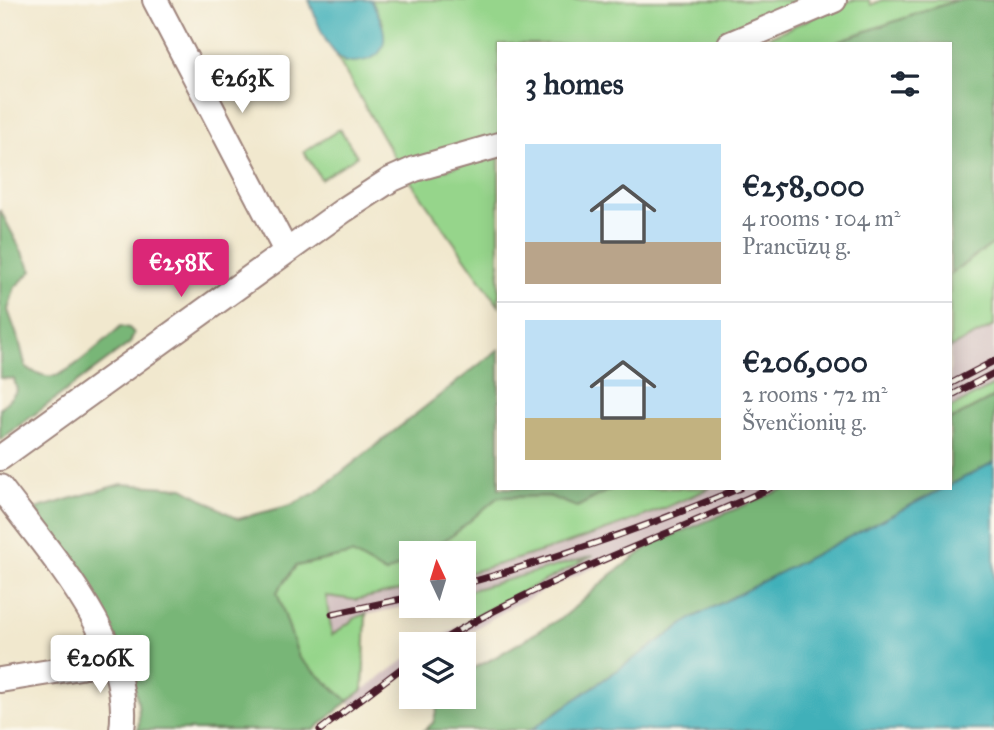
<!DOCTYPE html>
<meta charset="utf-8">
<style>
body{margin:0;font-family:"IM FELL Great Primer",serif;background:#f6f6f7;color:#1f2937;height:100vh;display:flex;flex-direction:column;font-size:26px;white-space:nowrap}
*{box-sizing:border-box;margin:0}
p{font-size:23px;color:#747a83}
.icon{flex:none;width:38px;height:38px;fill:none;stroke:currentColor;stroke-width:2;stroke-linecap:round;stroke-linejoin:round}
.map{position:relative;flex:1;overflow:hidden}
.drawer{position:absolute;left:497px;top:42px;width:455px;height:448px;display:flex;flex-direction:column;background:#fff;border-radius:0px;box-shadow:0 4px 18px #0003}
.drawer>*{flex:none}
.needle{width:46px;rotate:356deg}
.controls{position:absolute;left:399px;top:541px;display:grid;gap:14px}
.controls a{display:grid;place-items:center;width:77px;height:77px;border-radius:0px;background:#fff;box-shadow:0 4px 18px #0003;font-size:35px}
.price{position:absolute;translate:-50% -60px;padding:0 16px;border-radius:7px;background:#fff;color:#222;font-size:23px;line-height:46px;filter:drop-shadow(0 2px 4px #0008)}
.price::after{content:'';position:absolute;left:50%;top:42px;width:21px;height:16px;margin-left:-10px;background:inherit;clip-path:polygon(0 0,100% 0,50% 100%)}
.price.selected{background:#db2777;color:#fff}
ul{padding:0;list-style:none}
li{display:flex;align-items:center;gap:21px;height:175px;padding:0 28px}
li+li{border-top:2px solid #e0e1e3}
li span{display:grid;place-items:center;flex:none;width:196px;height:140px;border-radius:0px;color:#555}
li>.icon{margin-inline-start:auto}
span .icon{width:84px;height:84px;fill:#fffc;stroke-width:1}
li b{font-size:30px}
h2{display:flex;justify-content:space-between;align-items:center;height:84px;padding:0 28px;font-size:30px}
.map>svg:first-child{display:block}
</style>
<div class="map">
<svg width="994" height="730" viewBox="0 0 994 730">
<rect width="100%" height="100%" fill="#fbf7ec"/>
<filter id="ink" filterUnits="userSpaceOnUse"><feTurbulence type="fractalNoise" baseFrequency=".0143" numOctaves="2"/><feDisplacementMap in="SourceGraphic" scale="14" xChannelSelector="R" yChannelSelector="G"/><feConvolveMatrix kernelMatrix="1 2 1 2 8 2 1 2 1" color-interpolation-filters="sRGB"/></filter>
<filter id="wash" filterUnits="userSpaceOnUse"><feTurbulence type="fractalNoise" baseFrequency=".00686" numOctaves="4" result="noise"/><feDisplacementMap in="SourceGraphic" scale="28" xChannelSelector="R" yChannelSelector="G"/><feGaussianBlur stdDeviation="1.57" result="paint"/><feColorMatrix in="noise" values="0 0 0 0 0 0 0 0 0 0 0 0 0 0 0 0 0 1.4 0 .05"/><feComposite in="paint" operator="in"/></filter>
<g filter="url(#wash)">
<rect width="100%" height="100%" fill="#f1e8ce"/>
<g fill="#d2bfc0">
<path d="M 994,326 L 994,385 L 950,408 L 950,348 Z"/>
<path d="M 710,488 L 786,488 L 577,575 L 515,605 L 449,644 L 429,644 L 472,618 L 588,559 L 464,592 L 464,574 L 562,546 L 675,504 Z"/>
<path d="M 411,588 L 411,605 L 357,617 L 338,633 L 332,634 L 326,596 L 355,600 Z"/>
<path d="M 411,655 L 411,668 L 354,709 L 348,701 Z"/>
</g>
<g fill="#96d58b" stroke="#707a5b" stroke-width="2">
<path d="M 371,0 L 812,0 L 715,44 L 499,44 L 499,138 L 400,167 L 336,56 L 345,62 L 383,23 Z"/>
<path d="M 852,0 L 869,0 L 871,5 L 882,0 L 957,0 L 844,39 L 835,44 L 753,44 Z"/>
<path d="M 340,129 L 357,156 L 321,179 L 304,152 Z"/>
<path d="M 499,155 L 499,306 L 409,179 Z"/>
<path d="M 994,243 L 994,326 L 950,348 L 950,274 Z"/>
<path d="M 994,385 L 994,397 L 950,420 L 950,408 Z"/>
<path d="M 613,488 L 710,488 C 631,525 548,551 464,574 L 464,553 L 422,553 L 453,535 L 498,497 L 549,496 L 577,507 Z"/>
<path d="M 352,554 L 386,573 L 411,559 L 411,588 L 355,600 L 326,596 L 332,635 L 357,617 L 366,614 L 363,690 L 348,701 L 299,658 L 277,592 L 296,566 Z"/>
<path d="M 593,556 L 472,618 L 464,592 Z"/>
</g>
<g fill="#78b677" stroke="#616a51" stroke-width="2">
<path d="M 957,0 L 994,0 L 994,243 L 950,274 L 950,44 L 835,44 L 844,39 Z"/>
<path d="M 0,210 L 32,271 L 15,287 L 8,310 L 20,344 L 26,368 C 36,373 48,379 58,375 C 75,368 107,339 121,326 L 129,328 L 134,333 L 130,343 L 0,440 L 0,409 L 17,391 L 14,379 L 0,378 Z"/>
<path d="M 499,349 L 499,488 L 613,488 L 577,507 L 549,496 L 498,497 L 453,535 L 422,553 L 411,553 L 411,559 L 386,573 L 352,554 L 296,566 L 277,592 L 299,658 L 348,701 L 314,730 L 138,730 C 148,663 70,564 35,509 L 121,484 L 183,488 L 238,519 L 291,505 L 315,493 Z"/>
<path d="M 994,397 L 994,462 L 950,485 L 950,420 Z"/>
<path d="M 786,488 L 944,488 L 694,617 L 531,730 L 424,730 L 433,723 L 440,697 L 464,696 L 464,673 L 492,659 L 566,615 L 611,575 L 652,544 Z"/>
</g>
<g fill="#40b0b9" stroke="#456872" stroke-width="2">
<path d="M 309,0 L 371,0 C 390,33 394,64 345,62 C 324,47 318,23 309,0 Z"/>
<path d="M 994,462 L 994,730 L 531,730 L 694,617 L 944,488 L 950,488 L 950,485 Z"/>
</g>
</g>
<g filter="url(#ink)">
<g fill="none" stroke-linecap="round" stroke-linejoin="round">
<defs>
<g id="minor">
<path d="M 155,0 L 286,251"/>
<path d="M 730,44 L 834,0"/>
<path d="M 0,458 L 344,210 L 390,180 L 415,169 L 499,145"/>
<path d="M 0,487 C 48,552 134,644 122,730"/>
<path d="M 0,680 L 80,667 L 113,658"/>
</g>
</defs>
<use href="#minor" stroke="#9e847c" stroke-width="28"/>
<use href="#minor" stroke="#fff" stroke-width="24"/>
<defs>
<g id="rail">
<path d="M 950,384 L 994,361"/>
<path d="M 950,396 L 994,373"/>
<path d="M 464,584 C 558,558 649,526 740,488"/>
<path d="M 332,614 L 411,597"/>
<path d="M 436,644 C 540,579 659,540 770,488"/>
<path d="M 320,730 L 411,661"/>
</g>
</defs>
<use href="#rail" stroke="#4a1f2b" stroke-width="7"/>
<use href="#rail" stroke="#fbf7ec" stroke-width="4.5" stroke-dasharray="13" stroke-linecap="butt"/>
</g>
</g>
</svg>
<div class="controls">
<a><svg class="needle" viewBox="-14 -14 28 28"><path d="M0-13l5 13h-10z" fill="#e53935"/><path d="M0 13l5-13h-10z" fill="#747a83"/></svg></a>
<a><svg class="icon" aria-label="layers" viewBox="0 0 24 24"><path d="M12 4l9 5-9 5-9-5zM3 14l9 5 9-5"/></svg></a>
</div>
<b class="price" style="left:242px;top:115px">€263K</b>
<b class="price selected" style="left:181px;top:299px">€258K</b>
<b class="price" style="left:100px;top:695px">€206K</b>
<section class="drawer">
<h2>3 homes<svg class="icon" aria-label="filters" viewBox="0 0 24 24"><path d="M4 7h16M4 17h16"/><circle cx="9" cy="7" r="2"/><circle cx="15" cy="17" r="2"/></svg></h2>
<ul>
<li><span style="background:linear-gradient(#bfe0f5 70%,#b9a48a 0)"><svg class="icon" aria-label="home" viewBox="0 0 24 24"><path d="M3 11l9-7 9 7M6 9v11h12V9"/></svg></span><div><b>€258,000</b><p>4 rooms · 104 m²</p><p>Prancūzų g.</p></div></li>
<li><span style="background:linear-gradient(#bfe0f5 70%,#c2b280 0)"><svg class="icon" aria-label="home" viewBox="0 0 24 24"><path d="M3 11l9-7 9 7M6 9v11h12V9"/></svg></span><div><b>€206,000</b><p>2 rooms · 72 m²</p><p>Švenčionių g.</p></div></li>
</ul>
</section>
</div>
